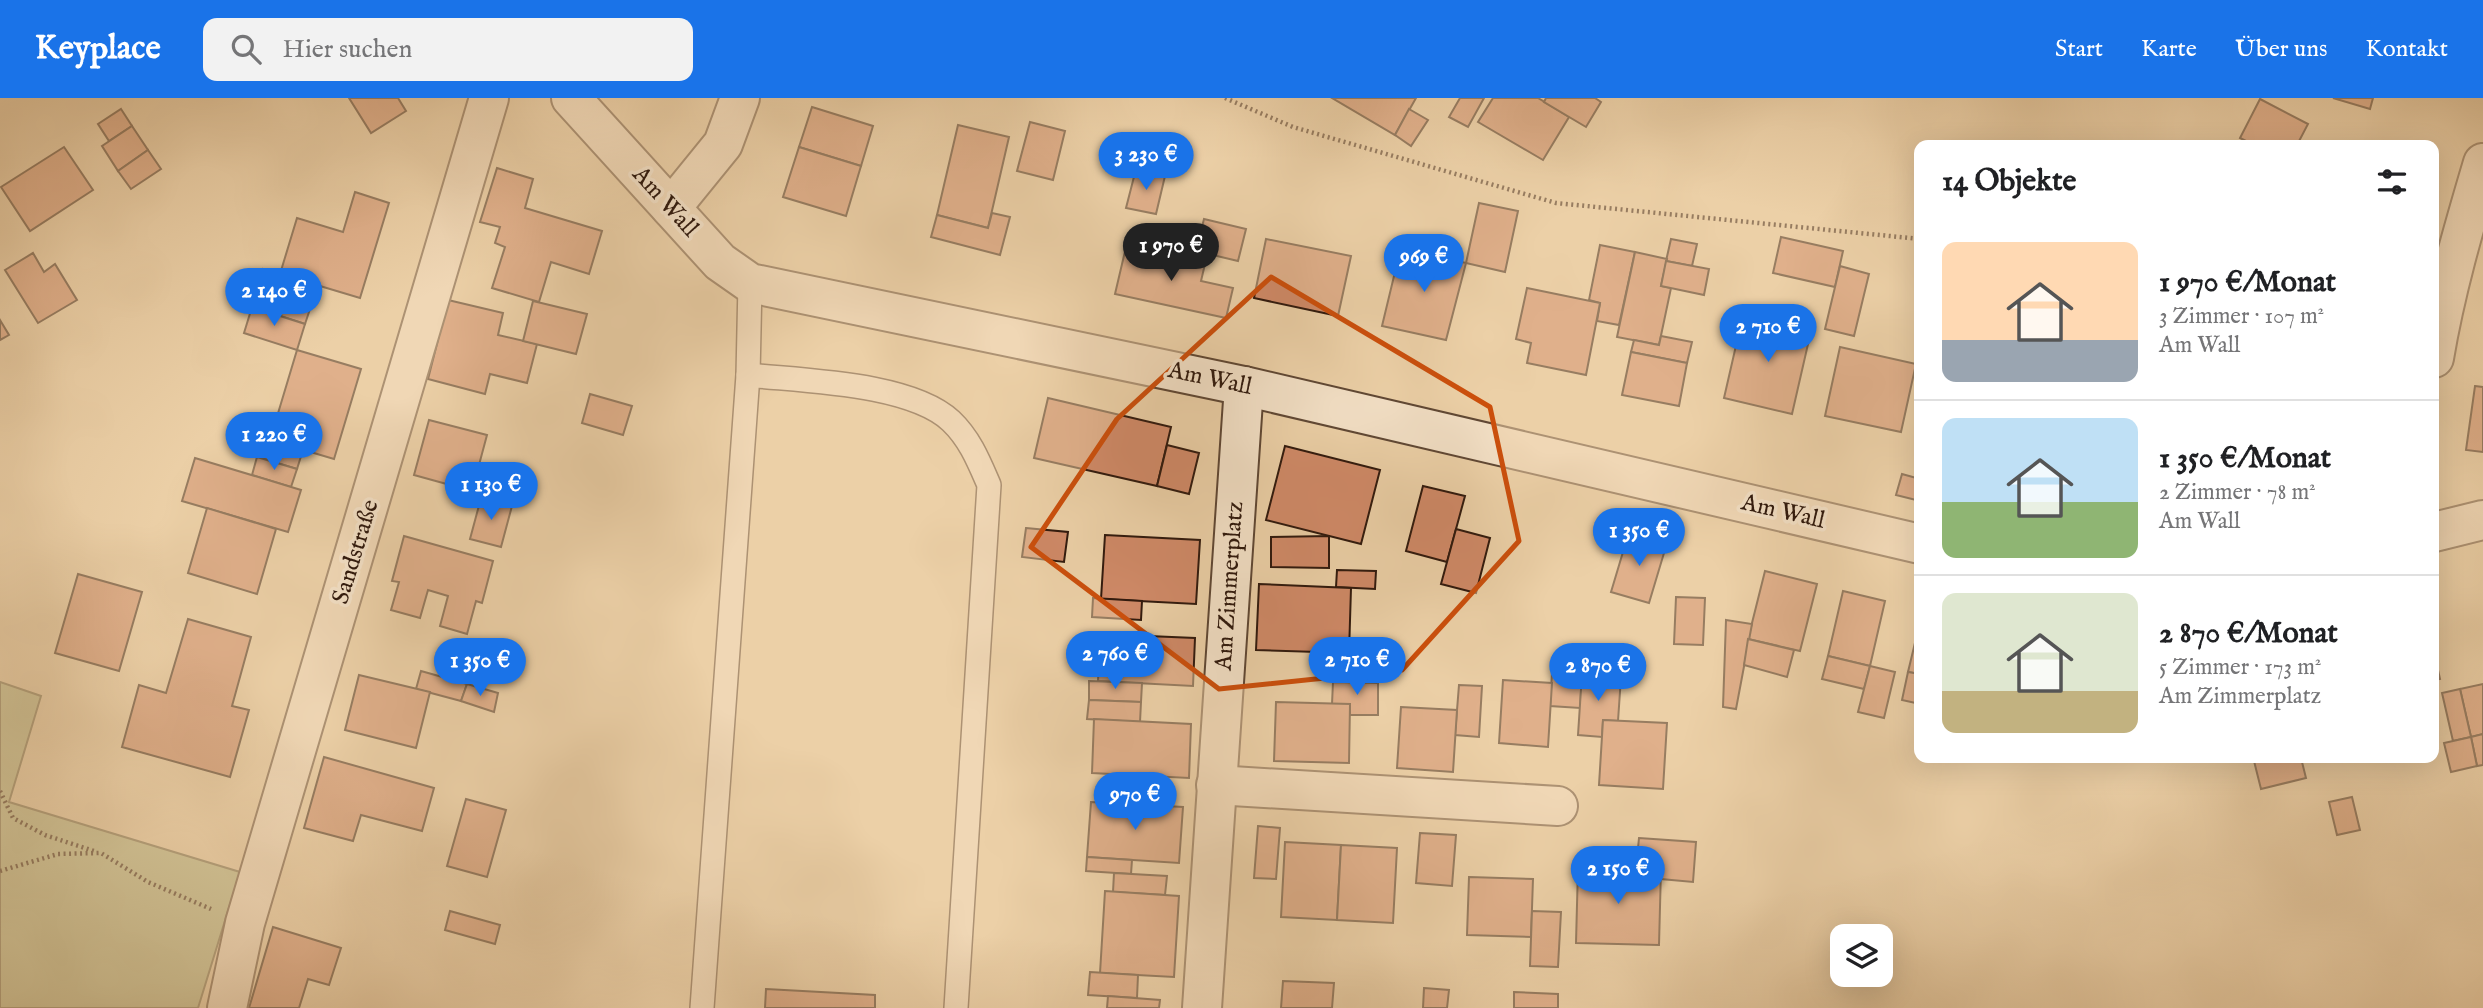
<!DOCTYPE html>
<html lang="de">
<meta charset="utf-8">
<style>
body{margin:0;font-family:"IM FELL English",serif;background:#f2f2f2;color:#202124;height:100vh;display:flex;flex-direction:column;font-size:26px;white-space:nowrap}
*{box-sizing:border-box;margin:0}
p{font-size:23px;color:#757577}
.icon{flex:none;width:38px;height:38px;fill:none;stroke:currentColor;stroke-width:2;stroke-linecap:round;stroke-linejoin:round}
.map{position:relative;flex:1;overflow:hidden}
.panel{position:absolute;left:1914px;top:42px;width:525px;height:623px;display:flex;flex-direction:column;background:#fff;border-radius:14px;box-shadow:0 7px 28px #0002}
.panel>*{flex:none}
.tools{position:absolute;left:1830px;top:826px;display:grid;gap:14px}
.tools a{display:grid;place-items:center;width:63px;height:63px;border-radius:14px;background:#fff;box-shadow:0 7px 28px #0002;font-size:35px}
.price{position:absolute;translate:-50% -60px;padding:0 16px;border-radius:24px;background:#1a73e8;color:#fff;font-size:23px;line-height:46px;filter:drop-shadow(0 2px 4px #0008)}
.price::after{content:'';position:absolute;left:50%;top:42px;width:21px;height:16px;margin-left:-10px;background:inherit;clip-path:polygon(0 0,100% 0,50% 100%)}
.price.selected{background:#222;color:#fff}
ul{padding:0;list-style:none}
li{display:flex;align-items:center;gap:21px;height:175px;padding:0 28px}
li+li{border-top:2px solid #e0e0e0}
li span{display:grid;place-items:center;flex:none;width:196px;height:140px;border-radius:14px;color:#555}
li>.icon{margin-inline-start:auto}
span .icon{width:84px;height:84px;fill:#fffc;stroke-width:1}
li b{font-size:30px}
h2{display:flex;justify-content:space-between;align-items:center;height:84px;padding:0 28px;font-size:30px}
header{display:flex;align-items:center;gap:42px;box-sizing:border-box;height:98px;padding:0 35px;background:#1a73e8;color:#fff}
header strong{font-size:33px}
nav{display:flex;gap:38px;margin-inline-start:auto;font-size:24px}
.search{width:490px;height:63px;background:#f2f2f2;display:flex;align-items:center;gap:18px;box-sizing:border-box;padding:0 24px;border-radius:14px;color:#757577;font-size:26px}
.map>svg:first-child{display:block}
</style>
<header>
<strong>Keyplace</strong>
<div class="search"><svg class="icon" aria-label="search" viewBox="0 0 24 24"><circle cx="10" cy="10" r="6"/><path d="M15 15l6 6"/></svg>Hier suchen</div>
<nav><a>Start</a><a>Karte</a><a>Über uns</a><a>Kontakt</a></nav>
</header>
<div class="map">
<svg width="2483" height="910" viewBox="0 0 2483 910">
<rect width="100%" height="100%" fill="#ecd0a7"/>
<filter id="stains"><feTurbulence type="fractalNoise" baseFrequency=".00286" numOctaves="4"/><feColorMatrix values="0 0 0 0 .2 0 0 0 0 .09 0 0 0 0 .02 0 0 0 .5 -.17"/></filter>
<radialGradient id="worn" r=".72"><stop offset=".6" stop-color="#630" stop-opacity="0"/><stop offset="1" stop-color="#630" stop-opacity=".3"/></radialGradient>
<path fill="#b7bb87" stroke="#746a4a" stroke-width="2" d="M 0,584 L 41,598 L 9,704 L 240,774 L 198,910 L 0,910 Z"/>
<g fill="#d08a68" stroke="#30190d" stroke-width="2">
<path d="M 349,0 L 398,0 L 406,13 L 371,35 Z"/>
<path d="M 1332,0 L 1416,0 L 1395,37 Z"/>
<path d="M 1460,0 L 1484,0 L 1468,29 L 1449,19 Z"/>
<path d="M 1493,0 L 1538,0 L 1569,19 L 1543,62 L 1478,24 Z"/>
<path d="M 1546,0 L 1595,0 L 1601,4 L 1586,29 L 1544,4 Z"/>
<path d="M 2333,0 L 2373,0 L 2370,11 Z"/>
<path d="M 2260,1 L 2308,26 L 2297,47 L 2254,47 L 2240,40 Z"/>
<path d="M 812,9 L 873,28 L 861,68 L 799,49 Z"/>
<path d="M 121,11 L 132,28 L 109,43 L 98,26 Z"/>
<path d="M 1409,11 L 1428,22 L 1411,48 L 1395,37 Z"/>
<path d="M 1030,24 L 1065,33 L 1053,82 L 1017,73 Z"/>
<path d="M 958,27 L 1009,39 L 988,130 L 937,117 Z"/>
<path d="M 132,28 L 148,52 L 118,73 L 102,48 Z"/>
<path d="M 64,49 L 93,92 L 30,133 L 1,89 Z"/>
<path d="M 799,49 L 861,68 L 846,118 L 783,99 Z"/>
<path d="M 148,52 L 161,71 L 131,91 L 118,73 Z"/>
<path d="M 497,70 L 533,81 L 525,110 L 602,133 L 589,176 L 551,164 L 539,204 L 492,190 L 505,149 L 495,145 L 500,129 L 480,124 Z"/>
<path d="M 1136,71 L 1165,78 L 1156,116 L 1126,110 Z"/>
<path d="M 355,94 L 389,105 L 360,200 L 280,176 L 297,120 L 343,134 Z"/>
<path d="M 1479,105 L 1518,113 L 1505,174 L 1466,165 Z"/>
<path d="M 992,115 L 1010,119 L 1000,157 L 931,139 L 937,117 L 988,130 Z"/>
<path d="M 1204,121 L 1246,131 L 1238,163 L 1196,153 Z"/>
<path d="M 1781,139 L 1843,153 L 1835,189 L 1773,175 Z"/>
<path d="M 1266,141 L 1351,158 L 1338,218 L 1254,200 Z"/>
<path d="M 1671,141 L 1697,146 L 1692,168 L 1666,163 Z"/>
<path d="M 1600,147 L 1635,154 L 1619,227 L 1597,223 L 1600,205 L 1589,202 Z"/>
<path d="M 1126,149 L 1205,166 L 1201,183 L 1233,190 L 1226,220 L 1115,196 Z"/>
<path d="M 1401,149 L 1466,165 L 1446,242 L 1382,228 Z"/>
<path d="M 1635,154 L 1667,161 L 1661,188 L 1671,190 L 1659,247 L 1617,239 Z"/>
<path d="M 33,155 L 44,174 L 55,166 L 77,202 L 38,225 L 5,172 Z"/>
<path d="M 1666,163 L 1709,171 L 1704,197 L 1661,188 Z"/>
<path d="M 1840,168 L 1869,176 L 1854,238 L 1825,231 Z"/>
<path d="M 263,171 L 317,187 L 312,205 L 258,188 Z"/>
<path d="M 258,188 L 312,205 L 305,226 L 252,209 Z"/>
<path d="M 1527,190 L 1600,205 L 1586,277 L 1527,265 L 1531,245 L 1516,241 Z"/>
<path d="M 448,202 L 503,215 L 498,237 L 537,246 L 527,285 L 490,276 L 485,296 L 428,281 Z"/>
<path d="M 533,203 L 587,216 L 576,256 L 523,243 Z"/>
<path d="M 252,209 L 305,226 L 297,252 L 244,235 Z"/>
<path d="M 1743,217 L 1811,233 L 1792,316 L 1724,300 Z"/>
<path d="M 0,222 L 9,237 L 0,242 Z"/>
<path d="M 1661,238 L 1692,244 L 1687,265 L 1631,254 L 1634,242 L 1659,247 Z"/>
<path d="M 1840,249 L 1916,266 L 1901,334 L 1825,318 Z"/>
<path d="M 297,252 L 361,271 L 334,361 L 270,342 Z"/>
<path d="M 1631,254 L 1687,265 L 1679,308 L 1622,297 Z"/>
<path d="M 2475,288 L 2483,289 L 2483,354 L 2466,352 Z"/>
<path d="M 590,296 L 632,308 L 623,337 L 582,325 Z"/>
<path d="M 1048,300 L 1171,329 L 1157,388 L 1034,360 Z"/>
<path d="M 429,322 L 487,337 L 472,393 L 414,377 Z"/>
<path d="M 263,340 L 303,352 L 297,371 L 257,359 Z"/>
<path d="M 1167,347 L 1199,355 L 1189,396 L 1157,388 Z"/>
<path d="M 1285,348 L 1380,372 L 1361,446 L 1266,422 Z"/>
<path d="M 257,359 L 297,371 L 291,389 L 252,377 Z"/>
<path d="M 195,360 L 301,392 L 288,434 L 182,403 Z"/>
<path d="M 1902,376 L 1920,381 L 1920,403 L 1896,397 Z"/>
<path d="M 1423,388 L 1465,398 L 1447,464 L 1406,453 Z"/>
<path d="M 481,400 L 512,408 L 501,449 L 470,441 Z"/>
<path d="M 207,410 L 276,431 L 257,496 L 188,475 Z"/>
<path d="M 1026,430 L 1068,434 L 1064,464 L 1022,459 Z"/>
<path d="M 1456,431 L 1490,440 L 1476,495 L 1441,486 Z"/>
<path d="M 1629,434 L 1667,445 L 1649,505 L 1611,494 Z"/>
<path d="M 1105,437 L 1200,442 L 1196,506 L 1101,501 Z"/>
<path d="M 404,438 L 493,463 L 482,505 L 476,503 L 467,536 L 440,528 L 448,498 L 428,492 L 420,520 L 391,512 L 399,484 L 392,483 Z"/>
<path d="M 1329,438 L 1329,470 L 1271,469 L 1271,439 Z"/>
<path d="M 1337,472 L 1376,473 L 1375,491 L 1336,489 Z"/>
<path d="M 1765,473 L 1817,486 L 1800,553 L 1748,541 Z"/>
<path d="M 78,476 L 142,494 L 119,573 L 55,555 Z"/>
<path d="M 1259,486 L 1351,490 L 1349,555 L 1256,552 Z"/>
<path d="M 1843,493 L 1885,503 L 1870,568 L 1828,558 Z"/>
<path d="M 1676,499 L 1705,500 L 1703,547 L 1674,546 Z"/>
<path d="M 1093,500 L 1142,503 L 1141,522 L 1092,519 Z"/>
<path d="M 188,521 L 251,539 L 232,608 L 249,612 L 230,679 L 122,649 L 139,587 L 166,595 Z"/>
<path d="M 1726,522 L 1752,526 L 1736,611 L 1723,609 Z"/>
<path d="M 1920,524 L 1920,576 L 1908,574 Z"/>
<path d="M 1100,536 L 1195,540 L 1193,588 L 1098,583 Z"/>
<path d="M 1748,541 L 1794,552 L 1787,579 L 1744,567 Z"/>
<path d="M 2434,554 L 2440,581 L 2434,582 Z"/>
<path d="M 1553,558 L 1583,560 L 1580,610 L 1550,608 Z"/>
<path d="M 1828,558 L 1870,568 L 1864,591 L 1822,581 Z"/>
<path d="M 1870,568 L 1895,574 L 1884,620 L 1858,614 Z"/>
<path d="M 421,573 L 467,586 L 461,603 L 416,591 Z"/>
<path d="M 1908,574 L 1920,576 L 1920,606 L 1902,602 Z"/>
<path d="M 1582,576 L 1621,579 L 1618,623 L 1603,622 L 1602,639 L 1578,637 Z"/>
<path d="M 359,577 L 430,594 L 416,650 L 345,632 Z"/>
<path d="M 1503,582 L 1552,585 L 1548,649 L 1499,645 Z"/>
<path d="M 1089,583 L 1142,585 L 1141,604 L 1089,602 Z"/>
<path d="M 1333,584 L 1378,585 L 1378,617 L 1350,617 L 1350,606 L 1332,606 Z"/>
<path d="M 467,586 L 498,595 L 494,614 L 461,603 Z"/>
<path d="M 2483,586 L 2483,636 L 2471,639 L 2460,591 Z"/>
<path d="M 1459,587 L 1482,588 L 1479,639 L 1455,637 Z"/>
<path d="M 2460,591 L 2471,639 L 2453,643 L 2442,595 Z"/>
<path d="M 1089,602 L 1141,604 L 1140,624 L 1087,621 Z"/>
<path d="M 1276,604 L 1350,606 L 1349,665 L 1274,663 Z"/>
<path d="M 1401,609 L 1457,612 L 1453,674 L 1397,670 Z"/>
<path d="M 1094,621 L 1191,626 L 1189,680 L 1092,675 Z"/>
<path d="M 1603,622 L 1667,625 L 1663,691 L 1599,687 Z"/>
<path d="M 2483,636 L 2483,667 L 2477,668 L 2471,639 Z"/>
<path d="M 2471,639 L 2477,668 L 2451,674 L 2444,645 Z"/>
<path d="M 324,659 L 434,690 L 422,733 L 361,717 L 353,743 L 304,730 Z"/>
<path d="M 2267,660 L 2301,660 L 2306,680 L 2261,691 L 2254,663 Z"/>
<path d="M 2352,699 L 2360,732 L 2337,737 L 2329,704 Z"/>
<path d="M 466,701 L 506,712 L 487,779 L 447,768 Z"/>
<path d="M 1091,704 L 1183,709 L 1179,765 L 1087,759 Z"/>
<path d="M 1258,728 L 1280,730 L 1276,781 L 1254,780 Z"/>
<path d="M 1420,735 L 1456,737 L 1452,788 L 1416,785 Z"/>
<path d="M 1639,740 L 1696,744 L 1693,784 L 1661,781 L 1661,771 L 1636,770 Z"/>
<path d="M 1285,744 L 1341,747 L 1337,822 L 1281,819 Z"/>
<path d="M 1341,747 L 1397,750 L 1393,825 L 1337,822 Z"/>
<path d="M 1087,759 L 1132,762 L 1131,776 L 1086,773 Z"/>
<path d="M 1578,769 L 1661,771 L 1659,847 L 1576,845 Z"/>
<path d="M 1114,775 L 1167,778 L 1165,797 L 1113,794 Z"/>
<path d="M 1469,779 L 1533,781 L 1531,839 L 1467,837 Z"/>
<path d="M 1105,793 L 1179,798 L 1174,879 L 1100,875 Z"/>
<path d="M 450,813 L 500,827 L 495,846 L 445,832 Z"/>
<path d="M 1532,813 L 1561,814 L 1558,869 L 1530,868 Z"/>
<path d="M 273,829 L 341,850 L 329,887 L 308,881 L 299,910 L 249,910 Z"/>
<path d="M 1090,874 L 1138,877 L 1137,900 L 1088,897 Z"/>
<path d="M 1283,883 L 1334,885 L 1332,910 L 1281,910 Z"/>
<path d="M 1424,890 L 1449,892 L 1447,910 L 1423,910 Z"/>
<path d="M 766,891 L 875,897 L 875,910 L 765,910 Z"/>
<path d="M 1514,894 L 1558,896 L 1558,910 L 1514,910 Z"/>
<path d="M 1108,898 L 1160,902 L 1159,910 L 1107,910 Z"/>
</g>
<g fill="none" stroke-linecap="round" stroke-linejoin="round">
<defs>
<g id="service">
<path d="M 748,277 C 804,283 910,285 951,323 C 970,341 979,364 989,387 L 956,910"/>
<path d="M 702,910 L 748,277 L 750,185"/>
</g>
<g id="minor">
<path d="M 571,0 L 720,164 L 750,185 L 1244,288 L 1920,446"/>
<path d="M 671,110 L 723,46 L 740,0"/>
<path d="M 2434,260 C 2445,194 2464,129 2483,65"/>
<path d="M 2434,434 L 2483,422"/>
<path d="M 1216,687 L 1558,708"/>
<path d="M 227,910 L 245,825 L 489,0"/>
<path d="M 1202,910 L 1244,288"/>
</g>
</defs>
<use href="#service" stroke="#5f4734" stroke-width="26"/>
<use href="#minor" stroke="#5f4734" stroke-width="42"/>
<g stroke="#30190d" stroke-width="4.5" stroke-dasharray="2 3.5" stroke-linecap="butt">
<path d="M 1225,0 L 1293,29 L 1556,105 L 1920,141"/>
<path d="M 0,693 L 13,720 L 45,737 L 97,754"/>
<path d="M 0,773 L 58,756 L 101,755 L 148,784 L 211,811"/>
</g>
<use href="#service" stroke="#f3e0c6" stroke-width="23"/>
<use href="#minor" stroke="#f3e0c6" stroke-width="38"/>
</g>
<path d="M0 0H2483V910H0ZM 1271,179 L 1490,309 L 1519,443 L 1402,572 L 1219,591 L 1031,449 L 1117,321 Z" fill="#ecd0a7" fill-opacity=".55" fill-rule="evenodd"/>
<path fill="none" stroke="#cc4f0c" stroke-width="5" stroke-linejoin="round" d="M 1271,179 L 1490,309 L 1519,443 L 1402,572 L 1219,591 L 1031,449 L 1117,321 Z"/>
<g text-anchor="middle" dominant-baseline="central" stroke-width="7" stroke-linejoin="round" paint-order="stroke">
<g font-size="24" fill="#30190d" stroke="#f3e0c6">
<text transform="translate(665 104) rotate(48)">Am Wall</text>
<text transform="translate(1210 281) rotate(12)">Am Wall</text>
<text transform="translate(1783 414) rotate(13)">Am Wall</text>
<text transform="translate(356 454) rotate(-73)">Sandstraße</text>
<text transform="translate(1230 488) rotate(-86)">Am Zimmerplatz</text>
</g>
</g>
<rect width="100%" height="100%" filter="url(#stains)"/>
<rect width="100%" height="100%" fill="url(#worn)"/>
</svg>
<div class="tools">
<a><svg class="icon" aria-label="layers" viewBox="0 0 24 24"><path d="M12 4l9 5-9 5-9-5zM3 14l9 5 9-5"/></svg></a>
</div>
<b class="price" style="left:1146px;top:94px">3 230 €</b>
<b class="price selected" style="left:1171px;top:185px">1 970 €</b>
<b class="price" style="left:1424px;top:196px">969 €</b>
<b class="price" style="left:274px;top:230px">2 140 €</b>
<b class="price" style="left:1768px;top:266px">2 710 €</b>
<b class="price" style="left:274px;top:374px">1 220 €</b>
<b class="price" style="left:491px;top:424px">1 130 €</b>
<b class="price" style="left:1639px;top:470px">1 350 €</b>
<b class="price" style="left:1115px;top:593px">2 760 €</b>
<b class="price" style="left:1357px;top:599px">2 710 €</b>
<b class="price" style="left:480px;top:600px">1 350 €</b>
<b class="price" style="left:1598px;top:605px">2 870 €</b>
<b class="price" style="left:1135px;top:734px">970 €</b>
<b class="price" style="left:1618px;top:808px">2 150 €</b>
<section class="panel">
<h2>14 Objekte<svg class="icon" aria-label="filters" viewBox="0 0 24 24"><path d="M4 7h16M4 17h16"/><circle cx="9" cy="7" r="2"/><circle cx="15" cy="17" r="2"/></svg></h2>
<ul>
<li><span style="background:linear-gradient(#ffd9b3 70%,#9aa5b1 0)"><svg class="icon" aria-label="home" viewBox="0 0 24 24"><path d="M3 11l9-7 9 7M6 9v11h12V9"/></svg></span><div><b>1 970 €/Monat</b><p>3 Zimmer · 107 m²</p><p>Am Wall</p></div></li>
<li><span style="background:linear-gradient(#bfe0f5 60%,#8fb573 0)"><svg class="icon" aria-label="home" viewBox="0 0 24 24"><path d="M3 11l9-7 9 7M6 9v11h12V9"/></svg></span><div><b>1 350 €/Monat</b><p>2 Zimmer · 78 m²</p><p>Am Wall</p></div></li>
<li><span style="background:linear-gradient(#dfe7d0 70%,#c2b280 0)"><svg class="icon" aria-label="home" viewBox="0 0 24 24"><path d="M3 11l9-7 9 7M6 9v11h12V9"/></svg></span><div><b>2 870 €/Monat</b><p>5 Zimmer · 173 m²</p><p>Am Zimmerplatz</p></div></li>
</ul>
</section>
</div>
